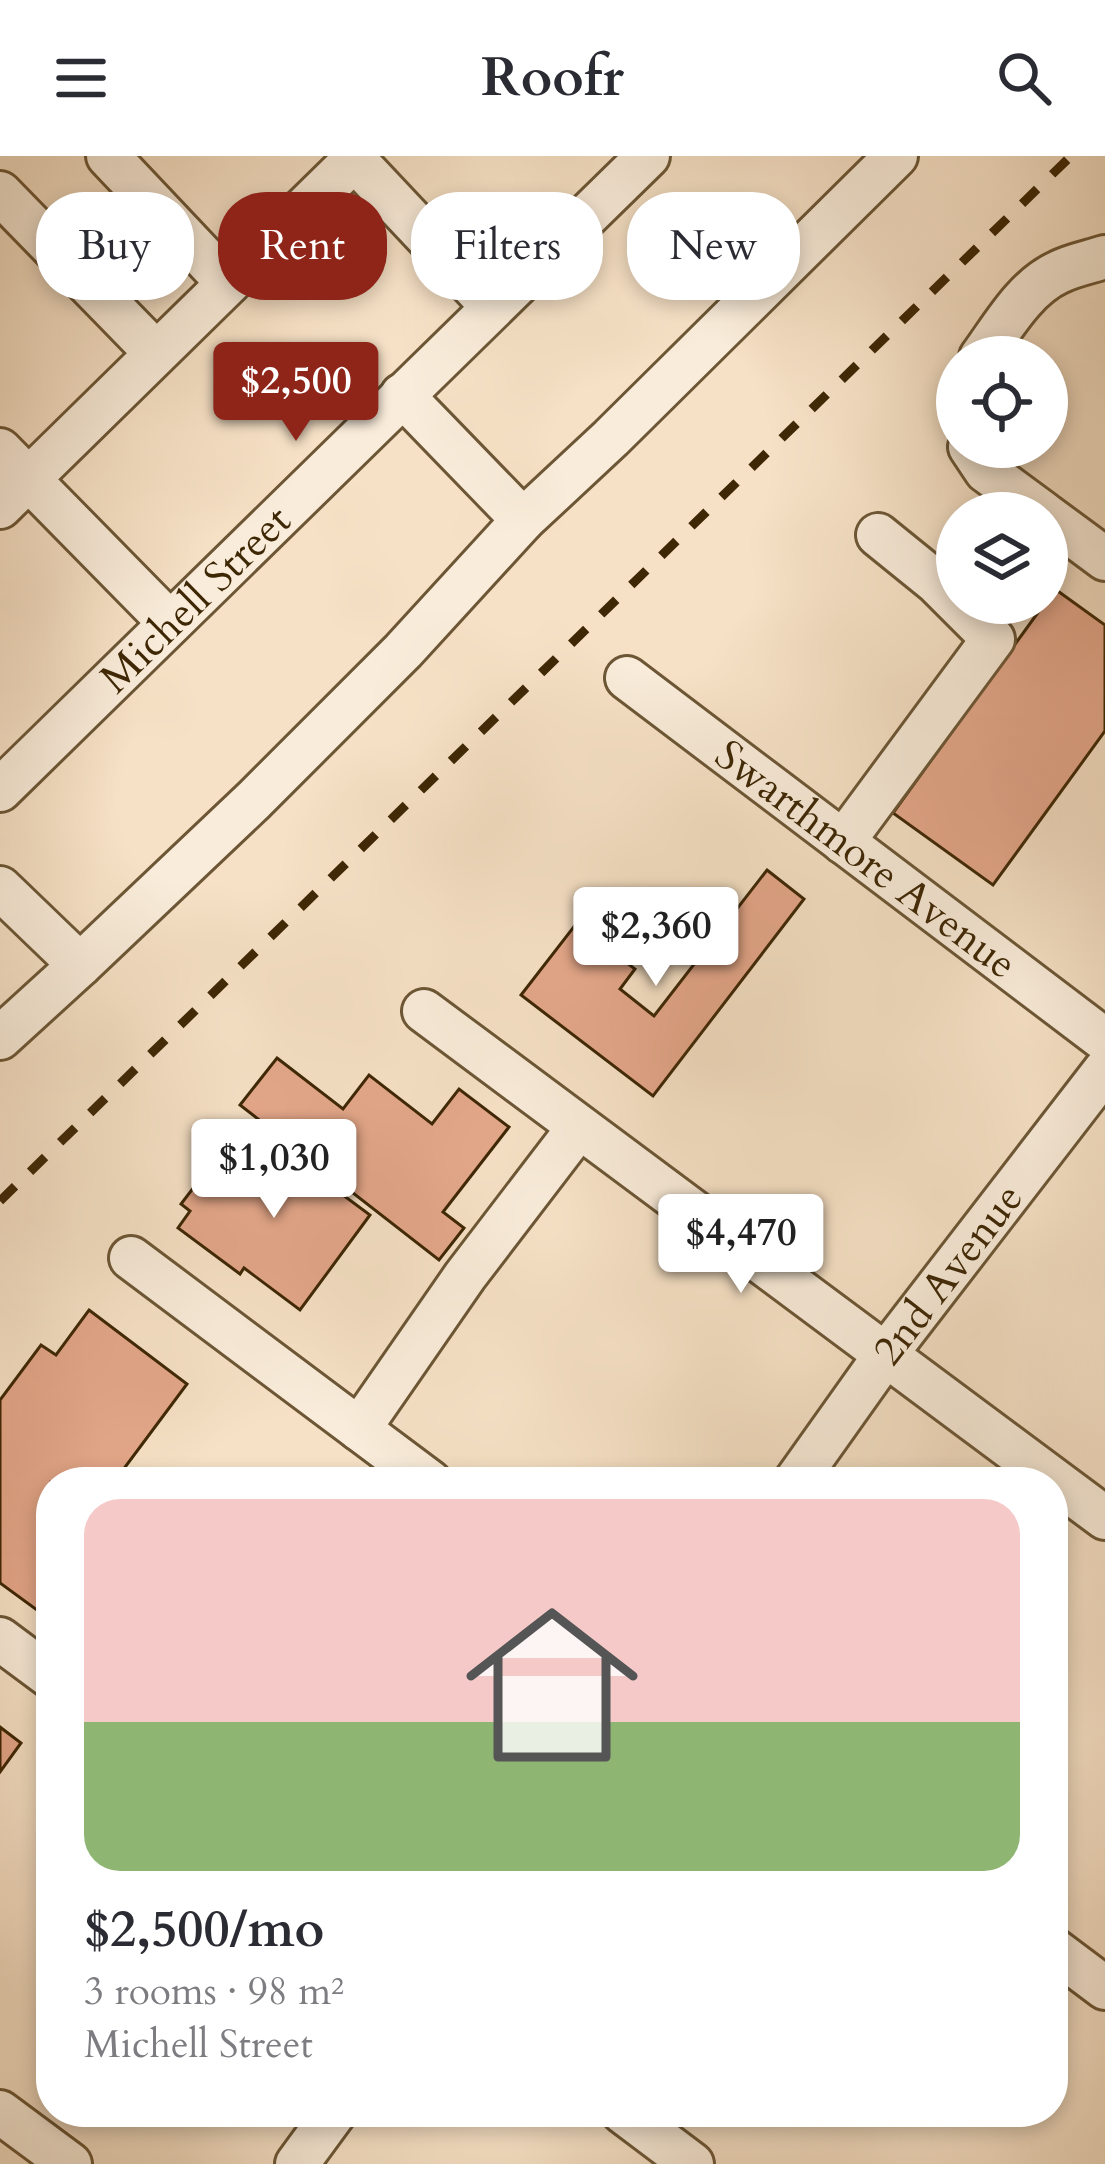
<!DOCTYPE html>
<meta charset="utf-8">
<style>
body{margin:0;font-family:Cardo,serif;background:#f2f2f3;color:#2b2b33;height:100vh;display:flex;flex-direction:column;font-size:45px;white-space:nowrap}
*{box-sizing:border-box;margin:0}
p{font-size:39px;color:#7c7c81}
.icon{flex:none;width:66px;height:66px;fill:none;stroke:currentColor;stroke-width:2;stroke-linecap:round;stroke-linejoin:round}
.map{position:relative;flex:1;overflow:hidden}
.sheet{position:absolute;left:36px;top:1311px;width:1032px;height:660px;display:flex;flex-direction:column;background:#fff;border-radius:48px;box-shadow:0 6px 18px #0003}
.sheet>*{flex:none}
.hud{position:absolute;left:36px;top:36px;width:1035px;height:108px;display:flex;gap:24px}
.fabs{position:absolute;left:936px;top:180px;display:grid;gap:24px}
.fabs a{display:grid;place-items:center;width:132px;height:132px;border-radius:50%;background:#fff;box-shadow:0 6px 18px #0003;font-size:60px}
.price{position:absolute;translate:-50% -102px;padding:0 27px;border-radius:12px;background:#fff;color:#222;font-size:39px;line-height:78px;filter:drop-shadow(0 3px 6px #0008)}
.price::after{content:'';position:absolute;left:50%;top:72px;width:36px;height:27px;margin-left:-18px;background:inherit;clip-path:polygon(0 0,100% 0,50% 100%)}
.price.selected{background:#8f2418;color:#fff}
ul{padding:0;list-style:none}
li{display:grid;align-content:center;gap:24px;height:636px;padding:0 48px}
li span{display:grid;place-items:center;height:372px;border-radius:36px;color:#555}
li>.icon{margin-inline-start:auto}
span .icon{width:216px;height:216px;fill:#fffc;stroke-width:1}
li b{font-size:51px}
.pill{padding:0 42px;border-radius:48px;background:#fff;box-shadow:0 6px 18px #0003;font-size:42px;line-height:108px}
.pill.selected{background:#8f2418;color:#fff}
header{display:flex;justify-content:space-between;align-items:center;height:156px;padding:0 48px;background:#fff;font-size:54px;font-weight:700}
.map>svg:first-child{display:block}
</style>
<header><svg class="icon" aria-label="menu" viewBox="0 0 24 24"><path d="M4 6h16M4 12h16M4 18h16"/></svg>Roofr<svg class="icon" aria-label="search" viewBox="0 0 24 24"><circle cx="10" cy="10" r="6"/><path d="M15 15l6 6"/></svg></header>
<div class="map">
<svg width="1105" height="2008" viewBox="0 0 1105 2008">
<rect width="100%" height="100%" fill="#f6e1c6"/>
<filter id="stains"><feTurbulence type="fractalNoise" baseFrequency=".00167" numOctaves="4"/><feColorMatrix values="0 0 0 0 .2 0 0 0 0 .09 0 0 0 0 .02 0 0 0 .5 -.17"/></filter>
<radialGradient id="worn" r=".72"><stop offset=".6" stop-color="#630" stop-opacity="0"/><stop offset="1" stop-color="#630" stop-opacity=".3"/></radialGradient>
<g fill="#e4a78a" stroke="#3e2705" stroke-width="3">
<path d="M 1055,433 L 1105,469 L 1105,575 L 993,729 L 893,657 Z"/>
<path d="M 767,714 L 804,743 L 653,940 L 521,839 L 576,768 L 635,813 L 620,833 L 654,860 Z"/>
<path d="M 277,902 L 343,953 L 369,919 L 432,968 L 459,933 L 509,971 L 443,1056 L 464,1072 L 439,1104 L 240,949 Z"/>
<path d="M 258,976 L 370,1059 L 300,1154 L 244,1112 L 240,1118 L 178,1072 L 190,1055 L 181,1048 L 197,1027 L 212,1038 Z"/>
<path d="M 89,1154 L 187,1228 L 114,1326 L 51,1326 L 51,1443 L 41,1457 L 0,1427 L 0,1244 L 41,1189 L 56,1199 Z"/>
<path d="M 0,1571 L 21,1587 L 0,1616 Z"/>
</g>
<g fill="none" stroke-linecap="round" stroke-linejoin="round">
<defs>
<g id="minor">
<path d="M 108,0 L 228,127"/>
<path d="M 351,0 L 493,151"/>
<path d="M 0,37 L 156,197"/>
<path d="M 981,201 C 1003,171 1024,132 1059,116 C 1073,109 1090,106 1105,101"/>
<path d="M 402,239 L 523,364"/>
<path d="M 970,291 L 986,315 L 1043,357"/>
<path d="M 0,294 L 170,467"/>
<path d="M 0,351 L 358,0"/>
<path d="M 1047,360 L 1105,403"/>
<path id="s1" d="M 627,522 L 1105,884"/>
<path id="s2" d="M 0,634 L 648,0"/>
<path d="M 843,686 L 993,483 L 936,426 L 878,379"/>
<path d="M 0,732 L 80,809 L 0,882"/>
<path d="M 80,809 L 254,644 L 403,495 L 523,364 L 611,282 L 896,0"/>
<path d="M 424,855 L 1105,1362"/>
<path d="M 131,1102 L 430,1326"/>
<path d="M 359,1273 L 465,1120 L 579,971"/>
<path id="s3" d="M 795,1326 L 886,1198 L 1105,914"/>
<path d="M 0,1483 L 51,1521"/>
<path d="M 1053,1793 L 1105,1832"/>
<path d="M 0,1956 L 70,2008"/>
<path d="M 623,1956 L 692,2008"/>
<path d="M 297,2008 L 335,1956"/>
</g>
</defs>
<use href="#minor" stroke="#6c5635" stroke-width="48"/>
<use href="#minor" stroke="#f9ecda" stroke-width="42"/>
<path stroke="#3e2705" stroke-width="9" stroke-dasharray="21 21" stroke-linecap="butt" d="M 0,1045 L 1071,0"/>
</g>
<g text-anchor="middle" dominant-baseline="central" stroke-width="9" stroke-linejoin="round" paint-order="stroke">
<g font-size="42" fill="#3e2705" stroke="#f9ecda">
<text stroke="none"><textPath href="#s2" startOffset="273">Michell Street</textPath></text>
<text stroke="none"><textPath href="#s1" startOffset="300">Swarthmore Avenue</textPath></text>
<text stroke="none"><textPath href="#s3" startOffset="258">2nd Avenue</textPath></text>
</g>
</g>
<rect width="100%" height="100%" filter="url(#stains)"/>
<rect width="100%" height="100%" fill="url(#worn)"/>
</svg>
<div class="fabs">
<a><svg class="icon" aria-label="locate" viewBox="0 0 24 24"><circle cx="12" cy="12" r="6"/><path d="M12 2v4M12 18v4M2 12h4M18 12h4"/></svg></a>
<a><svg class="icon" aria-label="layers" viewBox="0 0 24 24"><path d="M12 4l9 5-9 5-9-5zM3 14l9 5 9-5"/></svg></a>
</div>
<b class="price selected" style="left:296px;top:288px">$2,500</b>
<b class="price" style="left:656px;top:833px">$2,360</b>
<b class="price" style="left:274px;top:1065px">$1,030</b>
<b class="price" style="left:741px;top:1140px">$4,470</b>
<div class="hud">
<a class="pill">Buy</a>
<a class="pill selected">Rent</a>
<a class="pill">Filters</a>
<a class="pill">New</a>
</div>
<section class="sheet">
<ul>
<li><span style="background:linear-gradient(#f6c9c9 60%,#8fb573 0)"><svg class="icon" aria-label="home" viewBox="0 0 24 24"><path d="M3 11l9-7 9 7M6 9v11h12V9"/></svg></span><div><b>$2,500/mo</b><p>3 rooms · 98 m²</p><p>Michell Street</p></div></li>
</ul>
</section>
</div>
